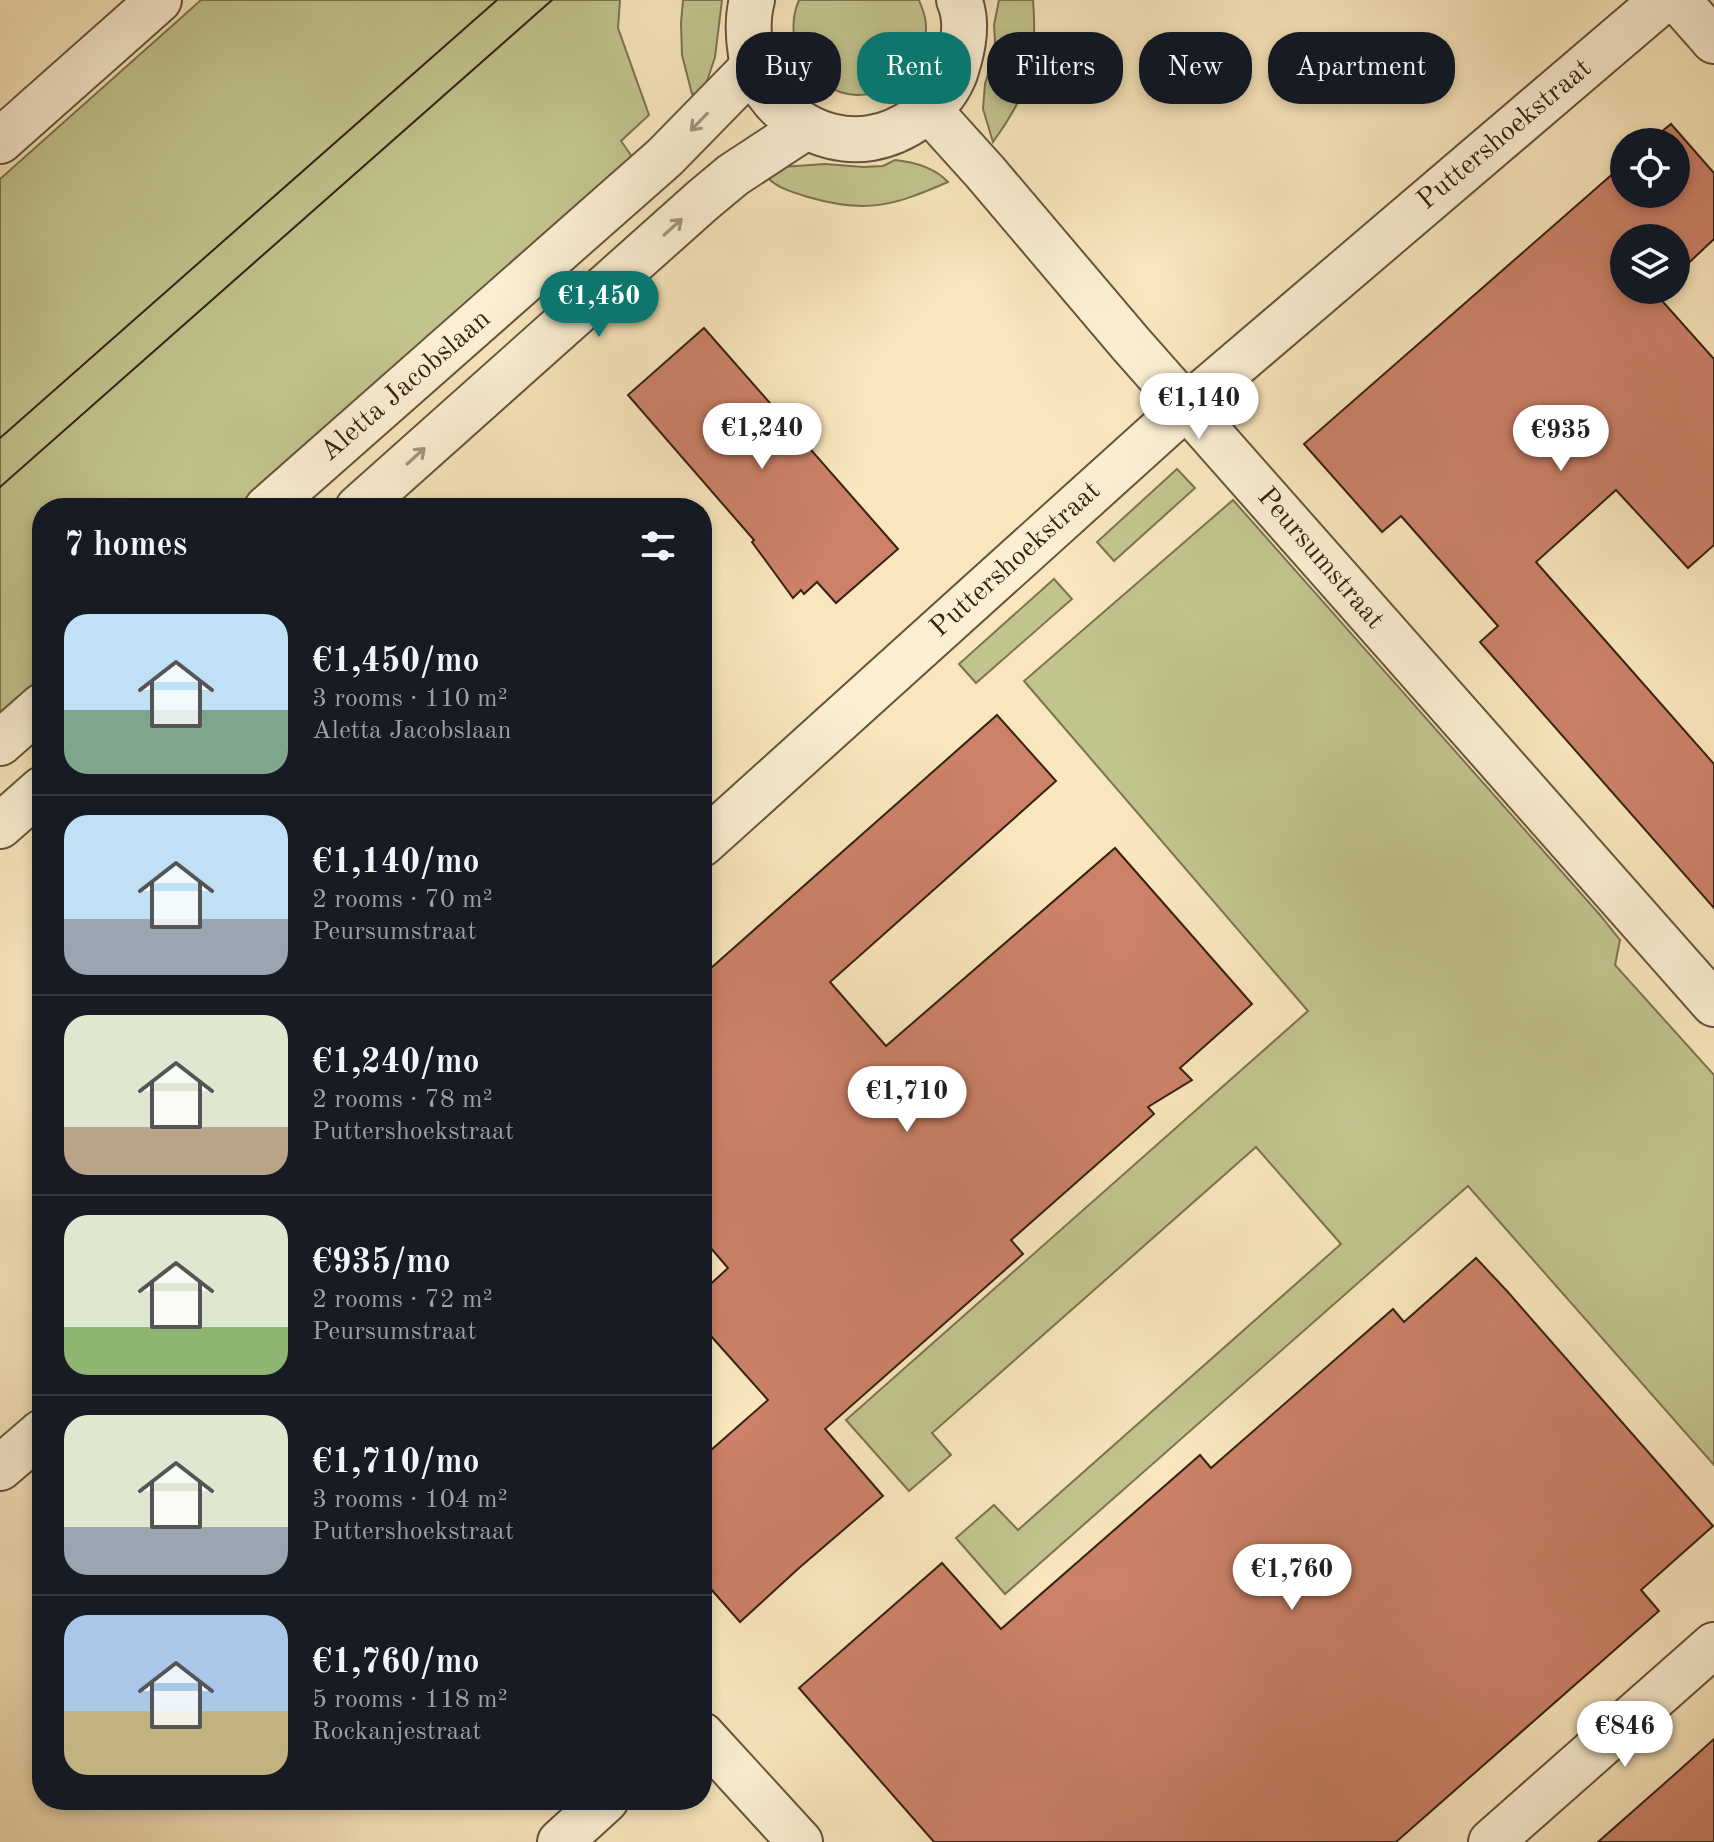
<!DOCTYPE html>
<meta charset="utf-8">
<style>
body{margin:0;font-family:"Old Standard TT",serif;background:#20242c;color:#f1f3f6;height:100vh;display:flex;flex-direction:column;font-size:30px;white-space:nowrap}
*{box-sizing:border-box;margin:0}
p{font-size:26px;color:#9ea1a6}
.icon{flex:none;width:44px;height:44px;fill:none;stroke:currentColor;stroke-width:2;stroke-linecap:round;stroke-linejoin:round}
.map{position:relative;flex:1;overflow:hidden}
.sheet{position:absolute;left:32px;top:498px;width:680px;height:1312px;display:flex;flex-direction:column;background:#171b24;border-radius:32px;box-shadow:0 4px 12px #0003}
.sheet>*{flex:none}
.guide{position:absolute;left:736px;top:32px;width:760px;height:72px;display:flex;gap:16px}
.buttons{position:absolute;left:1610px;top:128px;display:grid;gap:16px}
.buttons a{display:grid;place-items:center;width:80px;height:80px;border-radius:50%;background:#171b24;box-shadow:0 4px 12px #0003;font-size:40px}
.price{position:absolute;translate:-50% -68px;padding:0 18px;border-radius:28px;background:#fff;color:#222;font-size:26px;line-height:52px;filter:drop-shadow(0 2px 4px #0008)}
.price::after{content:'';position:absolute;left:50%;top:48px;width:24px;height:18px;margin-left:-12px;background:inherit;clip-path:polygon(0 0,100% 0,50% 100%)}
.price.active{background:#0f766e;color:#fff}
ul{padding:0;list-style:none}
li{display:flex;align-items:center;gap:24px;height:200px;padding:0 32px}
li+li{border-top:2px solid #363941}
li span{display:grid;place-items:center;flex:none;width:224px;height:160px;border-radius:24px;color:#555}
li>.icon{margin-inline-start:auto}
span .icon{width:96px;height:96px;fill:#fffc;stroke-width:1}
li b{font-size:34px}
h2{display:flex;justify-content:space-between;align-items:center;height:96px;padding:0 32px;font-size:34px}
.tag{padding:0 28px;border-radius:32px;background:#171b24;box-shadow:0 4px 12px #0003;font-size:28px;line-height:72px}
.tag.active{background:#0f766e;color:#fff}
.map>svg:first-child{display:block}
</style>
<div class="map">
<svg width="1714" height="1842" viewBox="0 0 1714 1842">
<rect width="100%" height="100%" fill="#f9e6bc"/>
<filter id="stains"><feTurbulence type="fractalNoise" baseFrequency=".0025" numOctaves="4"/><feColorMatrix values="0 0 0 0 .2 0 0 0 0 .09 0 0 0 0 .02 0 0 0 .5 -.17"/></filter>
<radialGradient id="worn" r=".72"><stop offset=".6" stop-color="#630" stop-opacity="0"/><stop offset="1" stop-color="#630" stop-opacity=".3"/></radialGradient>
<g fill="#c2c48e" stroke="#7c7350" stroke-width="2">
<path d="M 201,0 L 620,0 L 618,28 L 649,115 L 621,141 L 633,158 L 235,508 L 42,508 L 42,677 L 0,714 L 0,179 Z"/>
<path d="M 683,0 L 722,0 L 715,57 L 706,84 L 700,93 L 692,94 L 682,55 L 681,23 Z"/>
<path d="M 799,0 L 919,0 C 921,6 924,12 925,18 C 933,57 895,96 856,95 C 809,92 781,41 799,0 Z"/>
<path d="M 999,0 L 1033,0 C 1038,63 1030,91 993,142 L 983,109 L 985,84 L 992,61 L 995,41 L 994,25 Z"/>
<path d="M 895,160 C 914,162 935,168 948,182 C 893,206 866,214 808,197 C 795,193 777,188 768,178 L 782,167 L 825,164 L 863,167 L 883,166 Z"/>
<path d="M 1177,469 L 1195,488 L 1114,561 L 1097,542 Z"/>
<path d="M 1233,500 L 1600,915 L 1620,940 L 1615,965 L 1714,1075 L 1714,1465 L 1468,1186 L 1005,1594 L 956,1538 L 994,1505 L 1018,1530 L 1341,1244 L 1256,1147 L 932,1433 L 951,1455 L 909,1491 L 846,1420 L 1308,1011 L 1024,681 Z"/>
<path d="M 1054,579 L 1072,599 L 976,683 L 959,664 Z"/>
</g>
<g fill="#cc8168" stroke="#362212" stroke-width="2">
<path d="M 1671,124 L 1714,173 L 1714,239 L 1676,275 L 1676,238 L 1624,238 L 1624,290 L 1659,290 L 1655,293 L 1714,359 L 1714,545 L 1688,568 L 1616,490 L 1536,562 L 1714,764 L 1714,908 L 1480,642 L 1498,626 L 1401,516 L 1382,532 L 1304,444 L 1624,164 L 1624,194 L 1676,194 L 1676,142 L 1649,142 Z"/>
<path d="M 704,328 L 898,549 L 836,603 L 817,582 L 804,594 L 801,590 L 793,598 L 752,542 L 754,540 L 628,395 Z"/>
<path d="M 997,715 L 1056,781 L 830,982 L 886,1046 L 1115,848 L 1252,1004 L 1180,1068 L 1192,1080 L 1148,1107 L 1154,1114 L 1011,1240 L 1023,1254 L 825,1429 L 883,1496 L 799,1568 L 740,1622 L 702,1579 L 702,1458 L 768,1400 L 702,1326 L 702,1292 L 728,1268 L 702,1238 L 702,976 Z"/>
<path d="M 1476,1258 L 1507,1291 L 1713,1526 L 1641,1590 L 1659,1611 L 1396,1842 L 934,1842 L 799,1688 L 942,1563 L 1001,1629 L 1200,1455 L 1211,1468 L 1393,1309 L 1404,1322 Z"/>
<path d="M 1714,1739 L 1714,1842 L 1598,1842 L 1674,1775 Z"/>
</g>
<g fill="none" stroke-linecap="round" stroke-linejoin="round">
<defs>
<g id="minor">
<path d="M 1678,0 L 1714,41"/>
<path d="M 929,110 L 985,172 L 1130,343 L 1714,1004"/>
<path d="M 0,141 L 159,0"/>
<path d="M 702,844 L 1186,407 L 1663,0"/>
<path d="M 0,1468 L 42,1432"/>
<path d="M 702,1735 L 800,1842"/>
<path d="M 560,1842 L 606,1800"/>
<path d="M 1491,1842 L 1714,1645"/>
</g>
<g id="tertiary">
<path d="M 752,0 C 747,18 748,36 751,55 C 762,108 818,147 871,138 C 902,133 940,108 953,78 C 956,73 957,66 959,60 C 964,42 967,18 959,0"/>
<path d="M 267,508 L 665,157 L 754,66"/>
<path d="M 358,508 L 703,200 L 733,175 L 806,127"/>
<path d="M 0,743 L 42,706"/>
<path d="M 0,826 L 42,789"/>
</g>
</defs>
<use href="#minor" stroke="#67533c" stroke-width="48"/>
<use href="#tertiary" stroke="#67533c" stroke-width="48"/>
<use href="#minor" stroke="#fbefd3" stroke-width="44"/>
<use href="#tertiary" stroke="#fbefd3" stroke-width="44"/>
<g stroke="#362212" stroke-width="2">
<path d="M 0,438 L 497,0"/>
<path d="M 0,487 L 552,0"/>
</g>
</g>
<defs><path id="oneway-shaft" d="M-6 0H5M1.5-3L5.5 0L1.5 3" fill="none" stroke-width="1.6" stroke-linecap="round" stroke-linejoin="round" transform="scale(2)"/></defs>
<g stroke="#a2937c">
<use href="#oneway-shaft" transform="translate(699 122) rotate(134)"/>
<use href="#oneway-shaft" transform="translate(673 227) rotate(-42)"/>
<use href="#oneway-shaft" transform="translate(416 456) rotate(-42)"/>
</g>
<g text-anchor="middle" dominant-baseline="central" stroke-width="8" stroke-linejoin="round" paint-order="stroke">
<g font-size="28" fill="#362212" stroke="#fbefd3">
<text transform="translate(1505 135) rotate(-40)">Puttershoekstraat</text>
<text transform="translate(406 386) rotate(-41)">Aletta Jacobslaan</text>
<text transform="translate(1320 559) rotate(49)">Peursumstraat</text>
<text transform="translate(1016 560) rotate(-42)">Puttershoekstraat</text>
</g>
</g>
<rect width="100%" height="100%" filter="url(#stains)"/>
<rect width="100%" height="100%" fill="url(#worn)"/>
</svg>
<div class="buttons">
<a><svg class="icon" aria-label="locate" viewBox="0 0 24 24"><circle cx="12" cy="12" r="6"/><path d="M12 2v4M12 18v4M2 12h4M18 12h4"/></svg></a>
<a><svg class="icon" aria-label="layers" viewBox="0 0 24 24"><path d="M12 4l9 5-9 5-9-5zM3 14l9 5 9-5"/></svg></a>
</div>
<b class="price active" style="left:599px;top:339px">€1,450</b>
<b class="price" style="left:1199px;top:441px">€1,140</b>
<b class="price" style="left:762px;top:471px">€1,240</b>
<b class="price" style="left:1561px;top:473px">€935</b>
<b class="price" style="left:907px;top:1134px">€1,710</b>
<b class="price" style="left:1292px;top:1612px">€1,760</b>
<b class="price" style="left:1625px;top:1769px">€846</b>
<div class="guide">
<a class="tag">Buy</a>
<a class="tag active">Rent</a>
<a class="tag">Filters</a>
<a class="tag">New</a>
<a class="tag">Apartment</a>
</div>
<section class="sheet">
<h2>7 homes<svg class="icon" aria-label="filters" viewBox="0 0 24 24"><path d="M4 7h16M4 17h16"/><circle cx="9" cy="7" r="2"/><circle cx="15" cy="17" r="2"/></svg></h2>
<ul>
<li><span style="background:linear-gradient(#bfe0f5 60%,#7fa58c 0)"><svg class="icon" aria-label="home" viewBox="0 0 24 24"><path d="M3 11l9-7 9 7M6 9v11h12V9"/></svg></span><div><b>€1,450/mo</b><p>3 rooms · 110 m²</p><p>Aletta Jacobslaan</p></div></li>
<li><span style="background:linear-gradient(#bfe0f5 65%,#9aa5b1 0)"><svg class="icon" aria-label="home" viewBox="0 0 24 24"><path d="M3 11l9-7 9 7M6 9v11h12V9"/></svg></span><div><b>€1,140/mo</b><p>2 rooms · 70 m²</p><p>Peursumstraat</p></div></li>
<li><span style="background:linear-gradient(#dfe7d0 70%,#b9a48a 0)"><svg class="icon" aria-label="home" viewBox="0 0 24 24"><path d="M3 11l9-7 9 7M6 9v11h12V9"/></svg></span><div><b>€1,240/mo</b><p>2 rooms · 78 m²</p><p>Puttershoekstraat</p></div></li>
<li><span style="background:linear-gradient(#dfe7d0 70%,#8fb573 0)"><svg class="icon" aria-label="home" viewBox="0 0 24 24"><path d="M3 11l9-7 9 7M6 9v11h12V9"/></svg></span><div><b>€935/mo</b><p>2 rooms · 72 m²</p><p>Peursumstraat</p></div></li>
<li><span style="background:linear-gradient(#dfe7d0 70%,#9aa5b1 0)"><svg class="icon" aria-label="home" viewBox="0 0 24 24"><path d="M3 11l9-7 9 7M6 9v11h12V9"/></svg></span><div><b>€1,710/mo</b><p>3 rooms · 104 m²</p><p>Puttershoekstraat</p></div></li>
<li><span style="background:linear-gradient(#a9c7e8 60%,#c2b280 0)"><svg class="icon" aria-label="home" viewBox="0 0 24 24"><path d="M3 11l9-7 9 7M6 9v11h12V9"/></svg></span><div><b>€1,760/mo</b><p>5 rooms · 118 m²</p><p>Rockanjestraat</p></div></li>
</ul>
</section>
</div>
